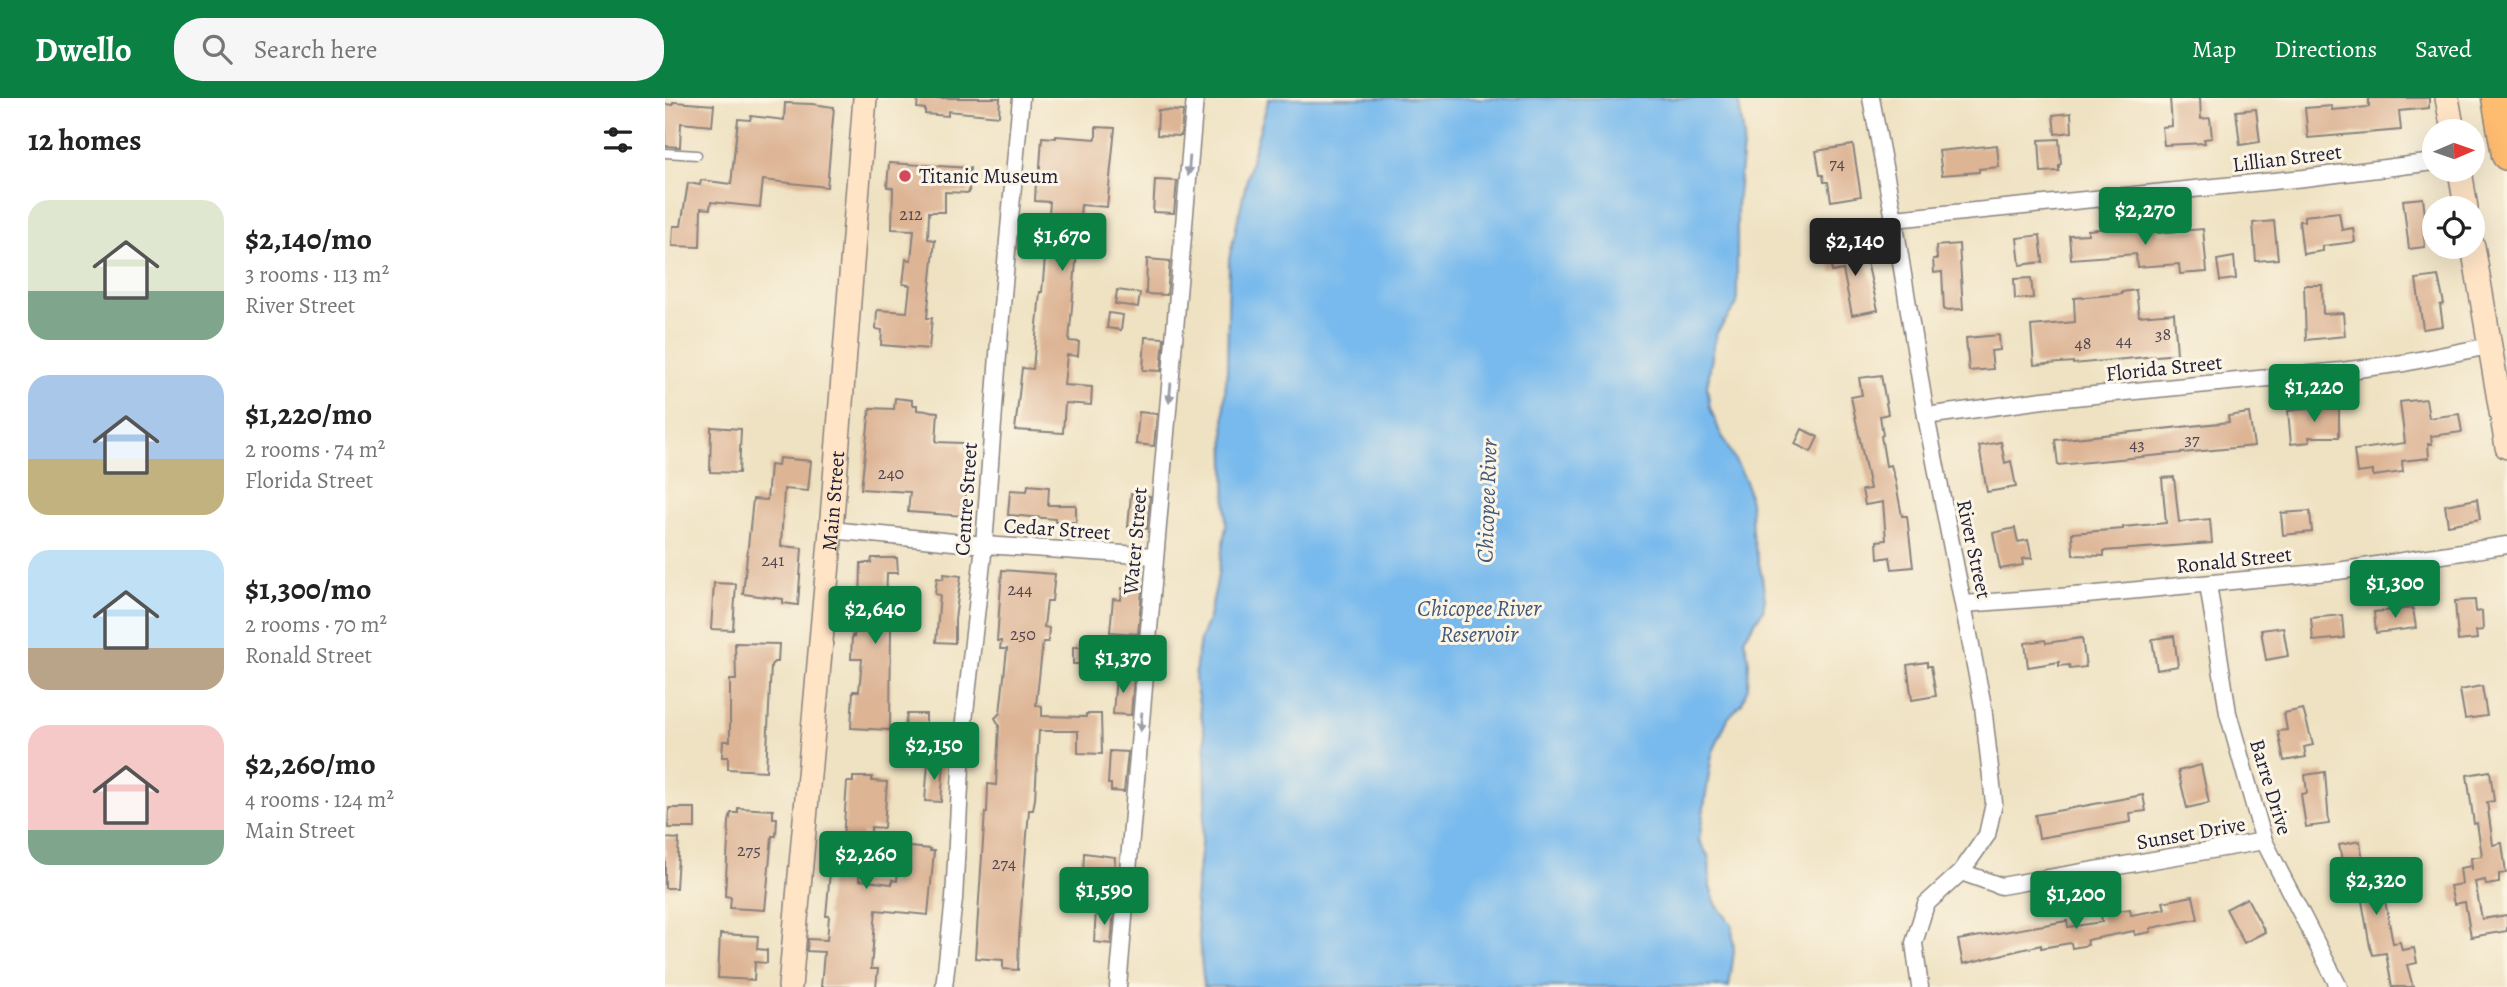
<!DOCTYPE html>
<meta charset="utf-8">
<style>
body{margin:0;font-family:Alegreya,serif;background:#f6f6f6;color:#222;height:100vh;display:flex;flex-direction:column;font-size:26px;white-space:nowrap}
*{box-sizing:border-box;margin:0}
p{font-size:23px;color:#767676}
.icon{flex:none;width:38px;height:38px;fill:none;stroke:currentColor;stroke-width:2;stroke-linecap:round;stroke-linejoin:round}
.map{position:relative;flex:1;overflow:hidden}
.details{display:flex;flex-direction:column;background:#fff;width:665px}
.details>*{flex:none}
.needle{width:46px;rotate:88deg}
.controls{position:absolute;left:1757px;top:21px;display:grid;gap:14px}
.controls a{display:grid;place-items:center;width:63px;height:63px;border-radius:50%;background:#fff;box-shadow:0 7px 28px #0002;font-size:35px}
.price{position:absolute;translate:-50% -60px;padding:0 16px;border-radius:7px;background:#0b8043;color:#fff;font-size:23px;line-height:46px;filter:drop-shadow(0 2px 4px #0008)}
.price::after{content:'';position:absolute;left:50%;top:42px;width:21px;height:16px;margin-left:-10px;background:inherit;clip-path:polygon(0 0,100% 0,50% 100%)}
.price.selected{background:#222;color:#fff}
ul{padding:0;list-style:none}
li{display:flex;align-items:center;gap:21px;height:175px;padding:0 28px}
li span{display:grid;place-items:center;flex:none;width:196px;height:140px;border-radius:21px;color:#555}
li>.icon{margin-inline-start:auto}
span .icon{width:84px;height:84px;fill:#fffc;stroke-width:1}
li b{font-size:30px}
h2{display:flex;justify-content:space-between;align-items:center;height:84px;padding:0 28px;font-size:30px}
header{display:flex;align-items:center;gap:42px;box-sizing:border-box;height:98px;padding:0 35px;background:#0b8043;color:#fff}
header strong{font-size:33px}
nav{display:flex;gap:38px;margin-inline-start:auto;font-size:24px}
.search{width:490px;height:63px;background:#f6f6f6;display:flex;align-items:center;gap:18px;box-sizing:border-box;padding:0 24px;border-radius:28px;color:#767676;font-size:26px}
main{display:flex;flex:1;min-height:0}
.map>svg:first-child{display:block}
</style>
<header>
<strong>Dwello</strong>
<div class="search"><svg class="icon" aria-label="search" viewBox="0 0 24 24"><circle cx="10" cy="10" r="6"/><path d="M15 15l6 6"/></svg>Search here</div>
<nav><a>Map</a><a>Directions</a><a>Saved</a></nav>
</header>
<main>
<section class="details">
<h2>12 homes<svg class="icon" aria-label="filters" viewBox="0 0 24 24"><path d="M4 7h16M4 17h16"/><circle cx="9" cy="7" r="2"/><circle cx="15" cy="17" r="2"/></svg></h2>
<ul>
<li><span style="background:linear-gradient(#dfe7d0 65%,#7fa58c 0)"><svg class="icon" aria-label="home" viewBox="0 0 24 24"><path d="M3 11l9-7 9 7M6 9v11h12V9"/></svg></span><div><b>$2,140/mo</b><p>3 rooms · 113 m²</p><p>River Street</p></div></li>
<li><span style="background:linear-gradient(#a9c7e8 60%,#c2b280 0)"><svg class="icon" aria-label="home" viewBox="0 0 24 24"><path d="M3 11l9-7 9 7M6 9v11h12V9"/></svg></span><div><b>$1,220/mo</b><p>2 rooms · 74 m²</p><p>Florida Street</p></div></li>
<li><span style="background:linear-gradient(#bfe0f5 70%,#b9a48a 0)"><svg class="icon" aria-label="home" viewBox="0 0 24 24"><path d="M3 11l9-7 9 7M6 9v11h12V9"/></svg></span><div><b>$1,300/mo</b><p>2 rooms · 70 m²</p><p>Ronald Street</p></div></li>
<li><span style="background:linear-gradient(#f6c9c9 75%,#7fa58c 0)"><svg class="icon" aria-label="home" viewBox="0 0 24 24"><path d="M3 11l9-7 9 7M6 9v11h12V9"/></svg></span><div><b>$2,260/mo</b><p>4 rooms · 124 m²</p><p>Main Street</p></div></li>
</ul>
</section>
<div class="map">
<svg width="1842" height="889" viewBox="0 0 1842 889">
<rect width="100%" height="100%" fill="#fcf5e5"/>
<filter id="ink" filterUnits="userSpaceOnUse"><feTurbulence type="fractalNoise" baseFrequency=".0143" numOctaves="2"/><feDisplacementMap in="SourceGraphic" scale="14" xChannelSelector="R" yChannelSelector="G"/><feConvolveMatrix kernelMatrix="1 2 1 2 8 2 1 2 1" color-interpolation-filters="sRGB"/></filter>
<filter id="wash" filterUnits="userSpaceOnUse"><feTurbulence type="fractalNoise" baseFrequency=".00686" numOctaves="4" result="noise"/><feDisplacementMap in="SourceGraphic" scale="28" xChannelSelector="R" yChannelSelector="G"/><feGaussianBlur stdDeviation="1.57" result="paint"/><feColorMatrix in="noise" values="0 0 0 0 0 0 0 0 0 0 0 0 0 0 0 0 0 1.4 0 .05"/><feComposite in="paint" operator="in"/></filter>
<g filter="url(#wash)">
<rect width="100%" height="100%" fill="#efe2c2"/>
<path fill="#78baed" stroke="#4d6e94" stroke-width="2" d="M 604,0 L 1073,0 L 1079,38 L 1072,107 L 1072,206 L 1051,236 L 1042,288 L 1045,310 L 1054,332 L 1081,383 L 1086,410 L 1087,435 L 1097,479 L 1100,501 L 1098,512 L 1079,541 L 1084,560 L 1083,589 L 1077,605 L 1063,620 L 1047,656 L 1034,743 L 1044,759 L 1045,789 L 1051,806 L 1067,827 L 1069,854 L 1064,889 L 539,889 L 530,801 L 541,701 L 540,638 L 530,584 L 531,566 L 535,542 L 544,519 L 551,488 L 561,428 L 559,306 L 562,272 L 564,161 L 587,58 Z"/>
<g id="blocks">
<g fill="#ddb494">
<path d="M 253,0 L 335,0 L 334,18 L 283,13 L 283,18 L 260,16 L 260,11 L 252,10 Z"/>
<path d="M 1505,0 L 1535,0 L 1536,21 L 1545,20 L 1547,40 L 1539,41 L 1540,45 L 1499,47 L 1497,29 L 1507,28 Z"/>
<path d="M 1704,0 L 1764,0 L 1764,10 L 1734,13 L 1736,32 L 1643,40 L 1640,10 L 1667,8 L 1667,12 L 1704,9 Z"/>
<path d="M 8,4 L 49,7 L 47,28 L 16,25 L 15,49 L 0,48 L 0,6 L 8,7 Z"/>
<path d="M 120,5 L 147,6 L 169,9 L 162,89 L 98,82 L 95,109 L 46,104 L 45,111 L 36,110 L 35,149 L 7,148 L 8,128 L 16,128 L 23,85 L 35,87 L 36,82 L 66,86 L 73,21 L 85,22 L 86,18 L 119,22 Z"/>
<path d="M 1591,11 L 1595,44 L 1575,47 L 1571,13 Z"/>
<path d="M 493,12 L 518,13 L 516,38 L 492,37 Z"/>
<path d="M 1406,15 L 1407,34 L 1390,36 L 1388,17 Z"/>
<path d="M 431,29 L 450,30 L 442,109 L 416,107 L 404,243 L 414,244 L 413,258 L 402,257 L 399,287 L 427,289 L 426,307 L 400,305 L 398,335 L 350,332 L 357,270 L 368,271 L 375,194 L 377,194 L 385,104 L 370,103 L 371,83 L 374,83 L 377,39 L 391,40 L 391,38 L 431,41 Z"/>
<path d="M 1394,41 L 1396,66 L 1394,67 L 1394,73 L 1376,74 L 1374,42 Z"/>
<path d="M 1188,47 L 1196,98 L 1166,103 L 1163,84 L 1159,84 L 1158,77 L 1155,77 L 1151,53 Z"/>
<path d="M 1332,47 L 1334,69 L 1314,71 L 1314,74 L 1277,77 L 1274,53 Z"/>
<path d="M 224,65 L 305,70 L 304,95 L 280,94 L 280,114 L 264,114 L 263,141 L 270,142 L 262,220 L 267,220 L 264,251 L 216,247 L 217,232 L 211,231 L 212,212 L 242,214 L 245,187 L 238,186 L 241,161 L 246,162 L 249,132 L 227,131 L 228,90 L 222,89 Z"/>
<path d="M 490,82 L 512,83 L 509,115 L 488,114 Z"/>
<path d="M 1758,100 L 1761,126 L 1758,127 L 1760,149 L 1744,151 L 1738,102 Z"/>
<path d="M 1674,114 L 1677,132 L 1688,130 L 1690,144 L 1658,148 L 1658,153 L 1638,156 L 1634,123 L 1639,123 L 1639,118 Z"/>
<path d="M 1609,123 L 1613,161 L 1591,163 L 1588,125 Z"/>
<path d="M 1493,126 L 1493,135 L 1538,131 L 1542,174 L 1515,176 L 1514,166 L 1472,169 L 1471,156 L 1406,161 L 1404,137 L 1423,136 L 1423,132 Z"/>
<path d="M 1375,137 L 1378,164 L 1355,167 L 1352,140 Z"/>
<path d="M 1198,146 L 1213,212 L 1187,217 L 1178,172 L 1167,174 L 1164,153 Z"/>
<path d="M 1294,146 L 1298,211 L 1279,212 L 1277,174 L 1269,175 L 1268,161 L 1272,161 L 1271,148 Z"/>
<path d="M 1569,159 L 1571,181 L 1555,183 L 1552,162 Z"/>
<path d="M 482,161 L 505,163 L 502,197 L 481,196 Z"/>
<path d="M 1773,178 L 1779,206 L 1775,207 L 1778,228 L 1758,231 L 1751,181 Z"/>
<path d="M 1366,180 L 1368,200 L 1350,201 L 1349,181 Z"/>
<path d="M 1639,187 L 1657,187 L 1658,216 L 1678,215 L 1680,238 L 1641,242 Z"/>
<path d="M 452,192 L 475,195 L 473,209 L 450,206 Z"/>
<path d="M 1471,192 L 1474,218 L 1509,215 L 1512,256 L 1408,266 L 1408,264 L 1369,267 L 1366,228 L 1410,224 L 1409,200 L 1457,196 L 1457,194 Z"/>
<path d="M 444,215 L 458,217 L 456,232 L 442,230 Z"/>
<path d="M 1334,237 L 1335,252 L 1326,253 L 1328,271 L 1304,273 L 1301,240 Z"/>
<path d="M 480,239 L 499,240 L 496,273 L 478,272 Z"/>
<path d="M 1216,277 L 1223,316 L 1215,318 L 1218,337 L 1216,338 L 1221,368 L 1226,367 L 1230,381 L 1237,418 L 1242,418 L 1248,469 L 1227,471 L 1225,459 L 1213,461 L 1212,443 L 1221,442 L 1218,404 L 1200,407 L 1197,392 L 1205,391 L 1186,299 L 1197,297 L 1194,280 Z"/>
<path d="M 230,300 L 247,302 L 247,307 L 252,307 L 252,312 L 273,314 L 271,344 L 297,345 L 297,353 L 302,353 L 300,418 L 243,414 L 245,394 L 196,391 L 205,310 L 229,311 Z"/>
<path d="M 1761,301 L 1764,320 L 1794,316 L 1797,334 L 1766,338 L 1767,346 L 1763,346 L 1764,360 L 1737,363 L 1738,374 L 1708,378 L 1708,373 L 1692,375 L 1689,352 L 1740,345 L 1735,304 Z"/>
<path d="M 1674,308 L 1674,339 L 1644,339 L 1645,344 L 1626,346 L 1623,313 Z"/>
<path d="M 474,314 L 492,316 L 489,348 L 471,346 Z"/>
<path d="M 1584,315 L 1589,348 L 1393,367 L 1390,342 L 1564,324 L 1563,318 Z"/>
<path d="M 46,329 L 76,331 L 74,375 L 45,374 Z"/>
<path d="M 1137,331 L 1153,339 L 1146,354 L 1130,346 Z"/>
<path d="M 1336,344 L 1340,365 L 1346,363 L 1351,389 L 1322,394 L 1314,348 Z"/>
<path d="M 114,360 L 146,363 L 143,393 L 119,391 L 116,448 L 137,450 L 133,507 L 118,505 L 118,501 L 78,496 L 88,401 L 102,402 L 105,367 L 113,368 Z"/>
<path d="M 1509,379 L 1514,424 L 1545,421 L 1547,445 L 1439,453 L 1439,458 L 1408,457 L 1407,435 L 1458,431 L 1458,429 L 1501,425 L 1497,380 Z"/>
<path d="M 363,387 L 384,389 L 383,407 L 411,407 L 411,424 L 390,424 L 390,421 L 343,417 L 345,392 L 362,393 Z"/>
<path d="M 466,396 L 485,398 L 482,431 L 463,429 Z"/>
<path d="M 1812,401 L 1815,421 L 1783,427 L 1780,407 Z"/>
<path d="M 1645,413 L 1647,434 L 1618,437 L 1616,415 Z"/>
<path d="M 1350,430 L 1353,444 L 1363,442 L 1367,460 L 1357,461 L 1358,467 L 1335,471 L 1328,435 Z"/>
<path d="M 207,460 L 232,460 L 233,475 L 222,475 L 221,506 L 242,507 L 240,528 L 226,527 L 225,632 L 186,630 L 188,593 L 194,593 L 197,561 L 186,561 L 187,538 L 189,539 L 191,509 L 195,510 L 196,465 L 206,465 Z"/>
<path d="M 337,472 L 390,476 L 387,503 L 382,503 L 379,529 L 384,530 L 383,544 L 378,544 L 371,607 L 377,608 L 377,618 L 421,619 L 421,616 L 436,616 L 437,656 L 413,655 L 413,633 L 374,633 L 370,701 L 368,712 L 364,712 L 354,839 L 353,872 L 338,871 L 338,862 L 310,860 L 320,714 L 322,715 L 323,686 L 331,687 L 334,627 L 330,620 L 335,615 L 342,551 L 335,551 L 336,543 L 332,543 Z"/>
<path d="M 279,476 L 296,478 L 290,521 L 290,545 L 271,544 L 275,497 L 270,496 L 272,480 L 278,481 Z"/>
<path d="M 49,485 L 71,486 L 68,532 L 46,531 Z"/>
<path d="M 457,490 L 477,492 L 473,536 L 445,534 L 448,501 L 456,502 Z"/>
<path d="M 1810,502 L 1811,514 L 1817,513 L 1818,532 L 1811,533 L 1812,541 L 1793,543 L 1790,503 Z"/>
<path d="M 1748,510 L 1751,530 L 1711,535 L 1709,514 Z"/>
<path d="M 1677,517 L 1679,540 L 1648,543 L 1646,520 Z"/>
<path d="M 1618,529 L 1623,558 L 1601,562 L 1596,532 Z"/>
<path d="M 1509,538 L 1513,568 L 1492,572 L 1487,541 Z"/>
<path d="M 1417,540 L 1421,569 L 1405,571 L 1404,567 L 1394,568 L 1394,564 L 1363,569 L 1360,545 L 1380,542 L 1381,545 Z"/>
<path d="M 70,545 L 114,546 L 113,564 L 109,564 L 106,567 L 101,673 L 63,671 L 63,659 L 57,659 L 58,643 L 65,643 L 65,582 L 71,582 Z"/>
<rect x="408" y="549" width="17" height="17"/>
<path d="M 1262,564 L 1262,568 L 1266,568 L 1271,598 L 1247,602 L 1242,567 Z"/>
<path d="M 451,577 L 469,579 L 466,617 L 448,616 Z"/>
<path d="M 1817,588 L 1822,618 L 1800,621 L 1795,592 Z"/>
<path d="M 1638,611 L 1648,647 L 1639,649 L 1641,659 L 1619,663 L 1613,633 L 1622,632 L 1619,615 Z"/>
<path d="M 242,616 L 261,616 L 261,626 L 277,628 L 275,659 L 250,657 L 250,653 L 235,652 L 236,633 L 239,634 Z"/>
<path d="M 445,653 L 463,654 L 459,694 L 446,693 L 446,686 L 443,686 Z"/>
<path d="M 263,664 L 279,665 L 276,704 L 260,703 Z"/>
<path d="M 1536,667 L 1544,705 L 1522,710 L 1513,673 Z"/>
<path d="M 1825,673 L 1829,703 L 1822,704 L 1828,747 L 1837,745 L 1841,775 L 1834,776 L 1834,785 L 1821,787 L 1820,782 L 1810,784 L 1817,821 L 1842,817 L 1842,833 L 1806,839 L 1800,804 L 1789,806 L 1785,788 L 1797,786 L 1795,770 L 1807,768 L 1807,772 L 1806,760 L 1817,758 L 1812,725 L 1809,726 L 1802,677 Z"/>
<path d="M 1660,674 L 1664,726 L 1641,729 L 1636,696 L 1642,695 L 1640,677 Z"/>
<path d="M 188,679 L 207,679 L 207,683 L 222,684 L 219,730 L 206,729 L 206,736 L 197,735 L 194,782 L 227,786 L 227,782 L 232,783 L 235,748 L 265,751 L 265,753 L 269,753 L 263,817 L 211,812 L 206,871 L 213,871 L 211,889 L 156,889 L 159,854 L 142,853 L 143,841 L 162,842 L 164,818 L 161,818 L 168,741 L 178,741 L 182,684 L 188,684 Z"/>
<path d="M 1478,697 L 1481,713 L 1465,715 L 1466,724 L 1374,740 L 1370,717 Z"/>
<path d="M 4,710 L 30,710 L 30,730 L 3,730 Z"/>
<path d="M 73,710 L 108,712 L 108,720 L 112,720 L 111,738 L 107,738 L 100,812 L 65,810 L 66,799 L 60,798 L 64,724 L 66,715 L 73,715 Z"/>
<path d="M 0,740 L 14,741 L 11,790 L 0,790 Z"/>
<path d="M 1695,743 L 1701,783 L 1707,782 L 1709,794 L 1718,792 L 1728,845 L 1735,844 L 1737,852 L 1749,850 L 1752,865 L 1742,867 L 1748,889 L 1727,889 L 1721,855 L 1708,857 L 1705,849 L 1696,797 L 1690,798 L 1684,776 L 1674,778 L 1672,764 L 1677,763 L 1674,747 Z"/>
<path d="M 419,755 L 450,759 L 449,784 L 418,782 Z"/>
<path d="M 1528,798 L 1533,821 L 1486,830 L 1486,834 L 1470,837 L 1469,833 L 1422,842 L 1423,847 L 1407,850 L 1406,845 L 1376,850 L 1376,847 L 1298,866 L 1293,842 L 1402,823 L 1403,829 L 1437,824 L 1436,816 L 1465,811 L 1466,817 L 1500,811 L 1498,804 Z"/>
<path d="M 1582,800 L 1600,834 L 1579,845 L 1561,811 Z"/>
<path d="M 431,812 L 449,813 L 446,846 L 429,844 Z"/>
<path d="M 55,836 L 93,838 L 92,851 L 102,852 L 102,865 L 90,864 L 89,882 L 53,880 Z"/>
</g>
</g>
</g>
<g filter="url(#ink)">
<use href="#blocks" fill-opacity="0" stroke="#88827e" stroke-width="2"/>
<g fill="none" stroke-linecap="round" stroke-linejoin="round">
<defs>
<path id="service" d="M 0,55 L 32,57"/>
<g id="minor">
<path d="M 1206,0 L 1229,121 L 1261,318 L 1318,608 L 1329,705 L 1322,737 L 1296,774 L 1261,806 L 1249,845 L 1255,889"/>
<path d="M 1229,121 L 1639,80 L 1769,64"/>
<path d="M 1261,318 L 1378,302 L 1676,273 L 1739,265 L 1824,248"/>
<path d="M 166,432 L 319,447 L 490,458"/>
<path d="M 1543,486 L 1563,615 L 1599,743 L 1674,889"/>
<path d="M 1299,506 L 1421,497 L 1673,473 L 1842,447"/>
<path d="M 1296,774 L 1336,788 L 1599,743"/>
<path d="M 279,889 L 289,801 L 298,632 L 319,447 L 335,230 L 356,0"/>
<path d="M 453,889 L 530,0"/>
</g>
<g id="secondary">
<path d="M 1782,0 L 1788,33"/>
<path d="M 1795,72 L 1801,110"/>
<path d="M 1808,148 L 1842,349"/>
<path id="s1" d="M 125,889 L 166,432 L 200,0"/>
</g>
<path id="motorway" d="M 1832,0 L 1842,57"/>
</defs>
<use href="#service" stroke="#88827e" stroke-width="11"/>
<use href="#minor" stroke="#88827e" stroke-width="19"/>
<use href="#secondary" stroke="#88827e" stroke-width="26"/>
<use href="#motorway" stroke="#88827e" stroke-width="33"/>
<use href="#service" stroke="#fff" stroke-width="8"/>
<use href="#minor" stroke="#fff" stroke-width="16"/>
<use href="#secondary" stroke="#ffe4c6" stroke-width="23"/>
<use href="#motorway" stroke="#febc70" stroke-width="30"/>
</g>
<defs><path id="oneway-solid" d="M-6-.8H1V-3.2L6.5 0L1 3.2V.8H-6Z" transform="scale(1.75)"/></defs>
<g fill="#9c9ca7">
<use href="#oneway-solid" transform="translate(524 68) rotate(95)"/>
<use href="#oneway-solid" transform="translate(505 295) rotate(95)"/>
<use href="#oneway-solid" transform="translate(476 624) rotate(95)"/>
</g>
</g>
<circle fill="#d1495b" stroke="#fcf5e5" stroke-width="2.5" cx="240" cy="78" r="7"/>
<g text-anchor="middle" dominant-baseline="central" stroke-width="6" stroke-linejoin="round" paint-order="stroke">
<g font-size="18" fill="#514651">
<text x="1172" y="65">74</text>
<text x="246" y="116">212</text>
<text x="1498" y="236">38</text>
<text x="1459" y="242">44</text>
<text x="1418" y="245">48</text>
<text x="1527" y="341">37</text>
<text x="1472" y="346">43</text>
<text x="226" y="375">240</text>
<text x="108" y="462">241</text>
<text x="355" y="491">244</text>
<text x="358" y="536">250</text>
<text x="84" y="752">275</text>
<text x="339" y="765">274</text>
</g>
<g font-size="21" fill="#22223b" stroke="#fcf5e5">
<text transform="translate(1622 60) rotate(-7)">Lillian Street</text>
<text transform="translate(1499 270) rotate(-6)">Florida Street</text>
<text transform="translate(301 401) rotate(-86)">Centre Street</text>
<text stroke="none"><textPath href="#s1" startOffset="488">Main Street</textPath></text>
<text transform="translate(392 431) rotate(4)">Cedar Street</text>
<text transform="translate(470 443) rotate(-85)">Water Street</text>
<text transform="translate(1309 451) rotate(78)">River Street</text>
<text transform="translate(1569 462) rotate(-6)">Ronald Street</text>
<text transform="translate(1606 689) rotate(73)">Barre Drive</text>
<text transform="translate(1526 735) rotate(-10)">Sunset Drive</text>
</g>
<g font-size="21" fill="#22223b" stroke="#fcf5e5" text-anchor="start">
<text x="254" y="78">Titanic Museum</text>
</g>
<g font-size="23" font-style="italic" fill="#405779" stroke="#fcf5e5">
<text transform="translate(822 403) rotate(-88)">Chicopee River</text>
<text x="814" y="510">Chicopee River<tspan x="814" dy="26">Reservoir</tspan></text>
</g>
</g>
</svg>
<div class="controls">
<a><svg class="needle" viewBox="-14 -14 28 28"><path d="M0-13l5 13h-10z" fill="#e53935"/><path d="M0 13l5-13h-10z" fill="#767676"/></svg></a>
<a><svg class="icon" aria-label="locate" viewBox="0 0 24 24"><circle cx="12" cy="12" r="6"/><path d="M12 2v4M12 18v4M2 12h4M18 12h4"/></svg></a>
</div>
<b class="price" style="left:1480px;top:149px">$2,270</b>
<b class="price" style="left:397px;top:175px">$1,670</b>
<b class="price selected" style="left:1190px;top:180px">$2,140</b>
<b class="price" style="left:1649px;top:326px">$1,220</b>
<b class="price" style="left:1730px;top:522px">$1,300</b>
<b class="price" style="left:210px;top:548px">$2,640</b>
<b class="price" style="left:458px;top:597px">$1,370</b>
<b class="price" style="left:269px;top:684px">$2,150</b>
<b class="price" style="left:201px;top:793px">$2,260</b>
<b class="price" style="left:1711px;top:819px">$2,320</b>
<b class="price" style="left:439px;top:829px">$1,590</b>
<b class="price" style="left:1411px;top:833px">$1,200</b>
</div>
</main>
